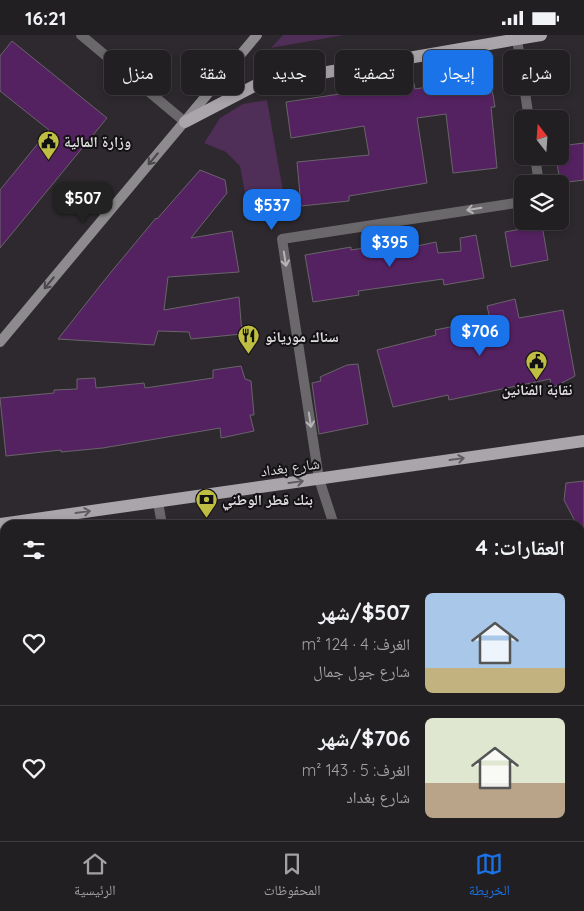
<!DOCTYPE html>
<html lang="ar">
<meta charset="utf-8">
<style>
body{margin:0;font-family:Quicksand,"Noto Naskh Arabic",sans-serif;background:#2e2c2f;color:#f1f3f6;direction:rtl;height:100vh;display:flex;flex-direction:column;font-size:19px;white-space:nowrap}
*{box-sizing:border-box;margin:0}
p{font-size:16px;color:#a2a2a5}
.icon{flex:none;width:28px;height:28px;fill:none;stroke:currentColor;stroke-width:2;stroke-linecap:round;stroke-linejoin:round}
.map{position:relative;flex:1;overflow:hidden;direction:ltr}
.drawer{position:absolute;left:0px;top:485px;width:585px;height:321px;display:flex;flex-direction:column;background:#221f22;border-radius:15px 15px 0 0;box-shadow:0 2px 8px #0003,0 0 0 1px #3f3d40;direction:rtl}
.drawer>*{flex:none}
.banner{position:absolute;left:15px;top:15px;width:555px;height:45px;direction:rtl;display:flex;gap:10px}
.needle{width:32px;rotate:343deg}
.controls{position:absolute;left:514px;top:75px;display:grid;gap:10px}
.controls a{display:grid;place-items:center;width:55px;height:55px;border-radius:8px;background:#221f22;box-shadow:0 2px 8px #0003,0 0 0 1px #3f3d40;font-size:25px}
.price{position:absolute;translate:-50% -42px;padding:0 11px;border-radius:10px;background:#1a73e8;color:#fff;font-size:16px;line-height:32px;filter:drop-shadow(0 1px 2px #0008)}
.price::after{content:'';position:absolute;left:50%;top:30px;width:15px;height:11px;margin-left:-8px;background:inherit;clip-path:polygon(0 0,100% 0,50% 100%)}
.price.active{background:#222;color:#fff}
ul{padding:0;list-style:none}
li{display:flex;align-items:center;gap:15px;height:125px;padding:0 20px}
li+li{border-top:1px solid #3f3d40}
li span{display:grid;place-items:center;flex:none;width:140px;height:100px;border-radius:8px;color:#555}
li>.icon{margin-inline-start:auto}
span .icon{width:60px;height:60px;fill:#fffc;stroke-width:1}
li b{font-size:21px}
h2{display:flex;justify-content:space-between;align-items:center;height:60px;padding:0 20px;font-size:21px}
.pill{padding:0 18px;border-radius:8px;background:#221f22;box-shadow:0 2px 8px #0003,0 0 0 1px #3f3d40;font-size:18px;line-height:45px}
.pill.active{background:#1a73e8;color:#fff}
.status{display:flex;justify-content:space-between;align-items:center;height:35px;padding:0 25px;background:#221f22;direction:ltr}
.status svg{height:14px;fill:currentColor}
.dock{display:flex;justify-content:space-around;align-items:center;height:70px;border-top:1px solid #3f3d40;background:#221f22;font-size:14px;color:#a2a2a5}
.dock a{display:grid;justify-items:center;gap:2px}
.dock .active{color:#1a73e8}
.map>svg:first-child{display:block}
</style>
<div class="status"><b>16:21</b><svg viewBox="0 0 49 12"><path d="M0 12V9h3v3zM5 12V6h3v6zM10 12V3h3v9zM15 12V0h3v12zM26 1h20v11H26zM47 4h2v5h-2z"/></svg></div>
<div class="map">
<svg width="584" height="806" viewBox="0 0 584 806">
<rect width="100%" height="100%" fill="#2d292e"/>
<g fill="#4f2e57">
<path d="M 283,0 L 344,0 L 271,13 Z"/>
<path d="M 267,65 L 287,179 L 250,185 L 240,131 L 226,117 L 204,108 L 220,83 L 243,69 Z"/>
</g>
<g fill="#552261" stroke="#69646a">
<path d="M 12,6 L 107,83 L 0,213 L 0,155 L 49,95 L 0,56 L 0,21 Z"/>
<path d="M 490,42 L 495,72 L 491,72 L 497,133 L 453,138 L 446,79 L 417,83 L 427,148 L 349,161 L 349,166 L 301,171 L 297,127 L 369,120 L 364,91 L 291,103 L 286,67 L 414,48 L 415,54 Z"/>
<path d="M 584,108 L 584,145 L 560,148 L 556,121 L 560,121 L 560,111 Z"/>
<path d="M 200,135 L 225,145 L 227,158 L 191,203 L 232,196 L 239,237 L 168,242 L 164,275 L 239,262 L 242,299 L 191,304 L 189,297 L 158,296 L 154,310 L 58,304 L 107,242 L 156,183 L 157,184 Z"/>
<path d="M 542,190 L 548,225 L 511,232 L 505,197 Z"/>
<path d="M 476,200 L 484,243 L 444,250 L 443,244 L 358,256 L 359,260 L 313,267 L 305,220 L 351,212 L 351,215 L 416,205 L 417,211 L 436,207 L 438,218 L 461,216 L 460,203 Z"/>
<path d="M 515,264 L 519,283 L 563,275 L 575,341 L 552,353 L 550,344 L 449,365 L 448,360 L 393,372 L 377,315 L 436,300 L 435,295 L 490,284 L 487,271 Z"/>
<path d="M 358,329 L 368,389 L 319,399 L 312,348 L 321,346 L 320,342 L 347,330 Z"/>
<path d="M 241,331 L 245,344 L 251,346 L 254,380 L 250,380 L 254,396 L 221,403 L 220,393 L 103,413 L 61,417 L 61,415 L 6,421 L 0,363 L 54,358 L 54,355 L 77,354 L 77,344 L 95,343 L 96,353 L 144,348 L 145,353 L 213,343 L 213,335 Z"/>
<path d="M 584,446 L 584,504 L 580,496 L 580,490 L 577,490 L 564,465 L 566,448 Z"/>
</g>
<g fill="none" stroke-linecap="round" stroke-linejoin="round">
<g stroke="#6a686a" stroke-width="10">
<path d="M 81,0 L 185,87"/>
<path d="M 517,4 L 529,84"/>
<path d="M 535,121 L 539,149"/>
<path d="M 158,467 L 162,490"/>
<path d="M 334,490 L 319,444 L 282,204 L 522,167"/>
<path d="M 580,605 L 584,604"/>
<path d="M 0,689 L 5,688"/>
<path d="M 580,723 L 584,723"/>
<path d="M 430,801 L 431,806"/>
<path d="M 190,806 L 210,801"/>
</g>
<path stroke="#8e8b8f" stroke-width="10" d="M 0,307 L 257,0"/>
<g stroke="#a9a5aa" stroke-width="12">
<path d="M 185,87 L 258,49 L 541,0"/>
<path d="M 0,489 L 584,406"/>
</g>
</g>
<defs><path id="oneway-shaft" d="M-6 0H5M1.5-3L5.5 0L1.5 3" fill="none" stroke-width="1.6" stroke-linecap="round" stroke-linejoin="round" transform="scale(1.25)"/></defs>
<g stroke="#4b484b">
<use href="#oneway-shaft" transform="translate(153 124) rotate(130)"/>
<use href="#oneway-shaft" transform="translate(49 248) rotate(130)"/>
</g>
<g stroke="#b6b3b6">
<use href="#oneway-shaft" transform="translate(474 174) rotate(171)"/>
<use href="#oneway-shaft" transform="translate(285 224) rotate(81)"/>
<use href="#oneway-shaft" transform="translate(310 385) rotate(81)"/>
</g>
<g stroke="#5e5c5f">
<use href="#oneway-shaft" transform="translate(457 424) rotate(-8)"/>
<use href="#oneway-shaft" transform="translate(296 447) rotate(-8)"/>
<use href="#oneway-shaft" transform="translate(83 477) rotate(-8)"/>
</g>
<defs>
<symbol id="civic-pin" viewBox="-11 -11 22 30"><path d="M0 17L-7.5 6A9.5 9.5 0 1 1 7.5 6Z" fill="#bfbe42" stroke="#141214"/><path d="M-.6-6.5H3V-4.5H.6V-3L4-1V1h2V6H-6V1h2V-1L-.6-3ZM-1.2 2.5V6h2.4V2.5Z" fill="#111"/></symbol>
<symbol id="restaurant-pin" viewBox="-11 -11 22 30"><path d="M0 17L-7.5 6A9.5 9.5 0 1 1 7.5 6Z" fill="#bfbe42" stroke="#141214"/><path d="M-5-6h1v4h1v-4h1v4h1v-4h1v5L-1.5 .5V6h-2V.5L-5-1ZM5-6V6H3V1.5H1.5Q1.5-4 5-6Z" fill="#111"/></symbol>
<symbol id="bank-pin" viewBox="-11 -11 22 30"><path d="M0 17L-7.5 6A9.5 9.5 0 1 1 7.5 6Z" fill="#bfbe42" stroke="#141214"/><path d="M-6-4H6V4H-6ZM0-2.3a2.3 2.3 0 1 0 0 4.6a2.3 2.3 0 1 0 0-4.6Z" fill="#111"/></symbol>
</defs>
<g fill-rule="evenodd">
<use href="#civic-pin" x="36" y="94" width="25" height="34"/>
<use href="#restaurant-pin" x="236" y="288" width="25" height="34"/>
<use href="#civic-pin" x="524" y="314" width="25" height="34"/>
<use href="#bank-pin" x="194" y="452" width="25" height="34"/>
</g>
<g text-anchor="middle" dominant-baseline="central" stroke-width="4" stroke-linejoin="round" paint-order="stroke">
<g font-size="15" font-weight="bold" fill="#dfdcdf" stroke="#141214" text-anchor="start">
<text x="64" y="106">وزارة المالية</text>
<text x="265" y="301">سناك موريانو</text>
<text x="537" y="354" text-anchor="middle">نقابة الفنانين</text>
<text x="222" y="464">بنك قطر الوطني</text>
</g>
<g font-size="15" fill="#dfdcdf" stroke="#141214">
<text transform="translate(290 432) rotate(-8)">شارع بغداد</text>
</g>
</g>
</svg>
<div class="controls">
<a><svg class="needle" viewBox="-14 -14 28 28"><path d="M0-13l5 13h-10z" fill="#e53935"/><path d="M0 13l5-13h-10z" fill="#a2a2a5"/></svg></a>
<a><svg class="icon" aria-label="layers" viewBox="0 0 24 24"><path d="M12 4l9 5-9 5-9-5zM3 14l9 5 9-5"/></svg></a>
</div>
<b class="price active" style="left:83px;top:189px">$507</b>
<b class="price" style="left:272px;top:196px">$537</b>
<b class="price" style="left:390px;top:233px">$395</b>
<b class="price" style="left:480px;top:322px">$706</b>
<div class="banner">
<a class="pill">شراء</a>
<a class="pill active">إيجار</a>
<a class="pill">تصفية</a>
<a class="pill">جديد</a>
<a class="pill">شقة</a>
<a class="pill">منزل</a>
</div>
<section class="drawer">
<h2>العقارات: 4<svg class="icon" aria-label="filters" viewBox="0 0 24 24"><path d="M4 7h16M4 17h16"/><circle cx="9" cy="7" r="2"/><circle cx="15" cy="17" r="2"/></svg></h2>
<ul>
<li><span style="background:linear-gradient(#a9c7e8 75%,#c2b280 0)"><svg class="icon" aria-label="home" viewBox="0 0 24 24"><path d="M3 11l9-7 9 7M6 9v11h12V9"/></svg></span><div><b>$507/شهر</b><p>الغرف: 4 · 124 m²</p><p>شارع جول جمال</p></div><svg class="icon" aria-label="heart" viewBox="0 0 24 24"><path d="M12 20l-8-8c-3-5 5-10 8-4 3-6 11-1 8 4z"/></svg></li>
<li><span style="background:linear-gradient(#dfe7d0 65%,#b9a48a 0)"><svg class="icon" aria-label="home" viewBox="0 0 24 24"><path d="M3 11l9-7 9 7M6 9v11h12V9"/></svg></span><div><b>$706/شهر</b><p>الغرف: 5 · 143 m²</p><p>شارع بغداد</p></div><svg class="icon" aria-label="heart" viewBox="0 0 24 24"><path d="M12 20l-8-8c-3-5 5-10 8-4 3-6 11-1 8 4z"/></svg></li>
</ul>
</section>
</div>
<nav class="dock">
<a class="active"><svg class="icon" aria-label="map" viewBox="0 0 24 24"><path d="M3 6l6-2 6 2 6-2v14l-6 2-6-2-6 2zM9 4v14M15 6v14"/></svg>الخريطة</a>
<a><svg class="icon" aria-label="saved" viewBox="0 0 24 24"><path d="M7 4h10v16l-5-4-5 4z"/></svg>المحفوظات</a>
<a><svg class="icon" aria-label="home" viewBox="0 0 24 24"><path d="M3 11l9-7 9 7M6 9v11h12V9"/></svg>الرئيسية</a>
</nav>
